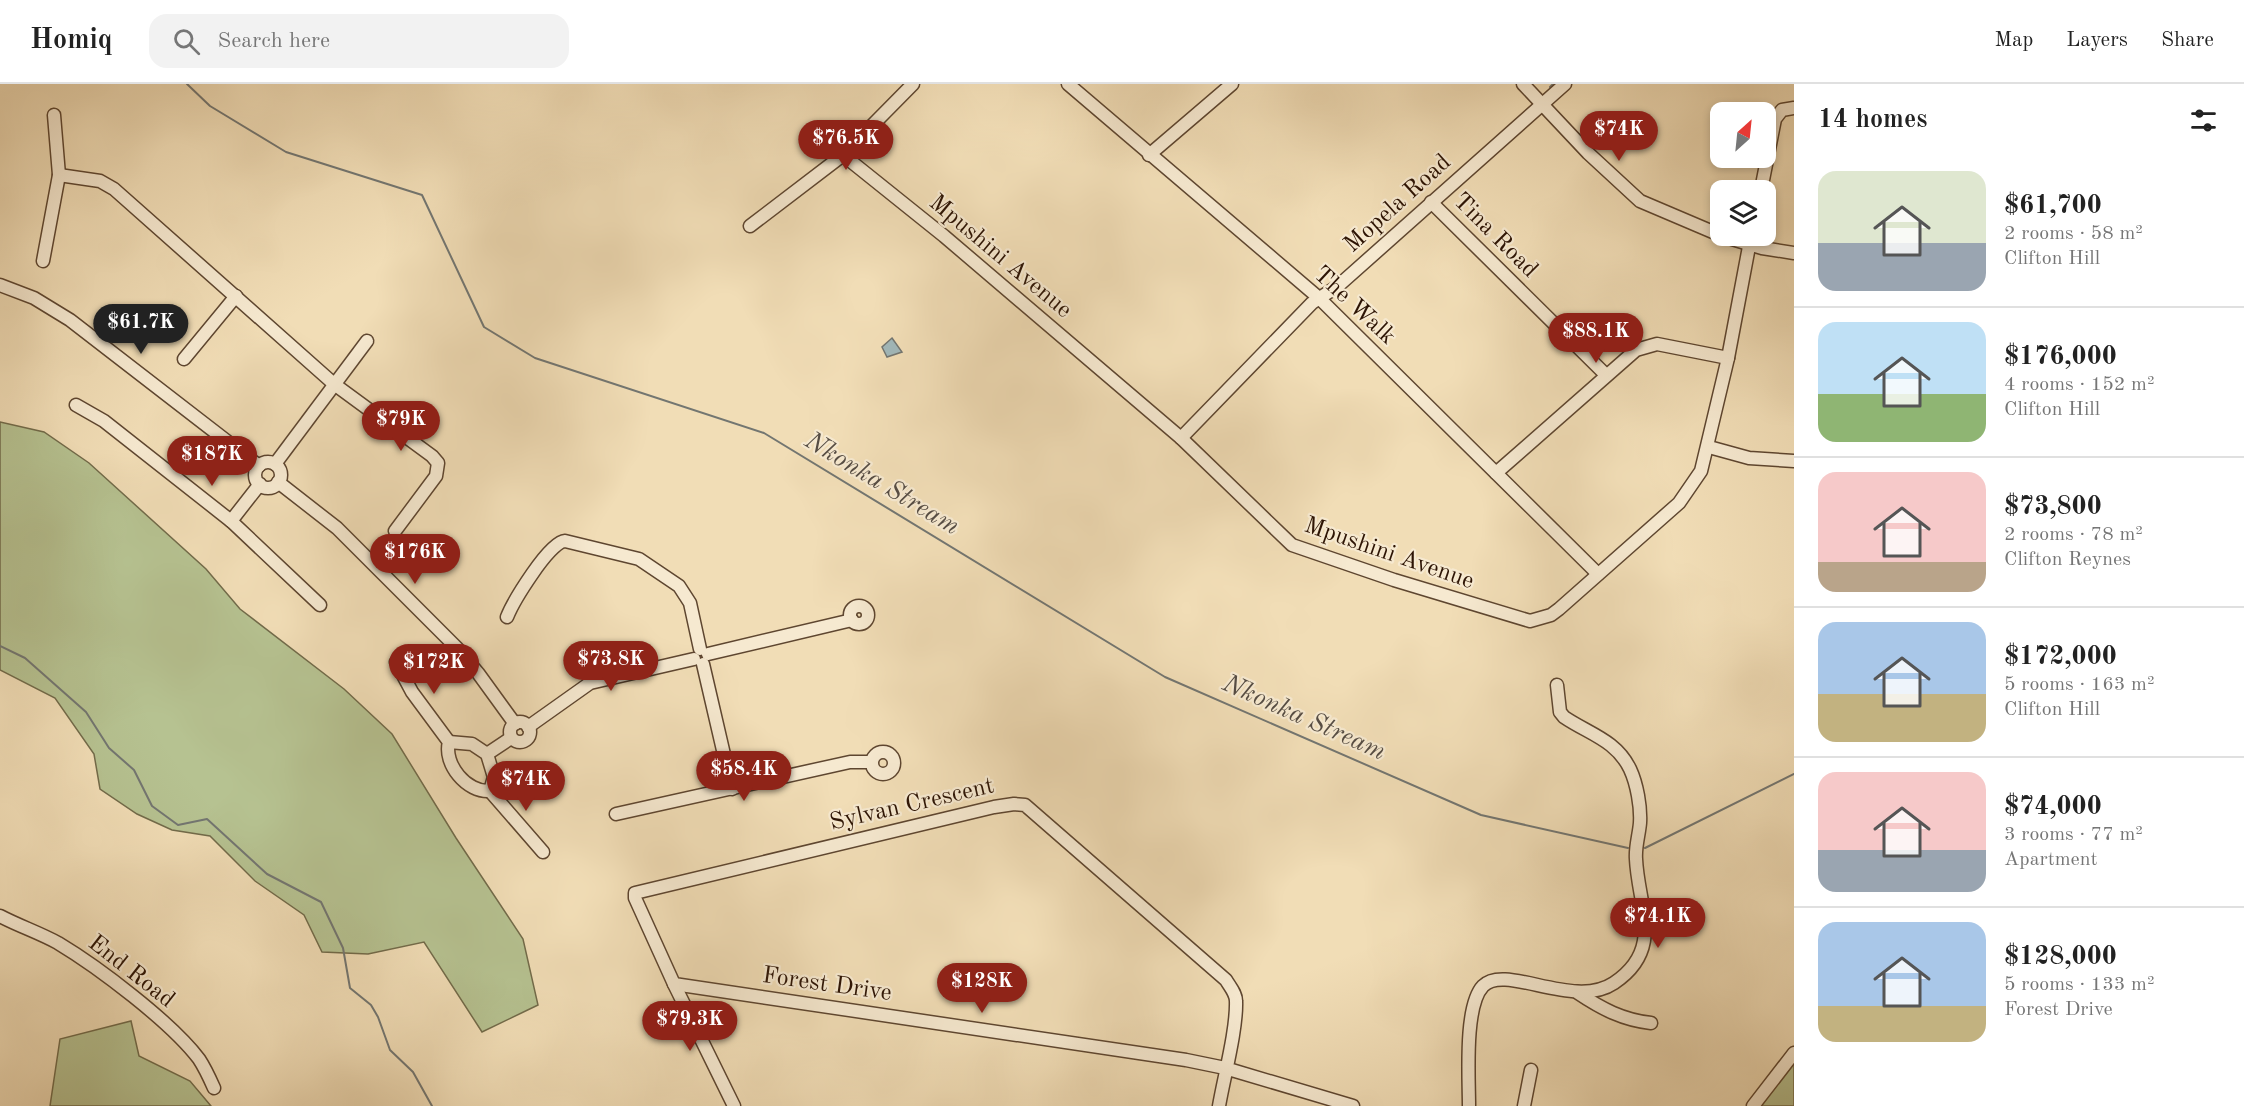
<!DOCTYPE html>
<meta charset="utf-8">
<style>
body{margin:0;font-family:"Old Standard TT",serif;background:#f2f2f2;color:#222;height:100vh;display:flex;flex-direction:column;font-size:22px;white-space:nowrap}
*{box-sizing:border-box;margin:0}
p{font-size:20px;color:#767676}
.icon{flex:none;width:33px;height:33px;fill:none;stroke:currentColor;stroke-width:2;stroke-linecap:round;stroke-linejoin:round}
.map{position:relative;flex:1;overflow:hidden}
.drawer{display:flex;flex-direction:column;background:#fff;width:450px}
.drawer>*{flex:none}
.needle{width:39px;rotate:27deg}
.tools{position:absolute;left:1710px;top:18px;display:grid;gap:12px}
.tools a{display:grid;place-items:center;width:66px;height:66px;border-radius:12px;background:#fff;box-shadow:0 3px 9px #0003;font-size:30px}
.price{position:absolute;translate:-50% -51px;padding:0 14px;border-radius:21px;background:#8f2418;color:#fff;font-size:20px;line-height:39px;filter:drop-shadow(0 2px 3px #0008)}
.price::after{content:'';position:absolute;left:50%;top:36px;width:18px;height:14px;margin-left:-9px;background:inherit;clip-path:polygon(0 0,100% 0,50% 100%)}
.price.active{background:#222;color:#fff}
ul{padding:0;list-style:none}
li{display:flex;align-items:center;gap:18px;height:150px;padding:0 24px}
li+li{border-top:2px solid #e0e0e0}
li span{display:grid;place-items:center;flex:none;width:168px;height:120px;border-radius:18px;color:#555}
li>.icon{margin-inline-start:auto}
span .icon{width:72px;height:72px;fill:#fffc;stroke-width:1}
li b{font-size:26px}
h2{display:flex;justify-content:space-between;align-items:center;height:72px;padding:0 24px;font-size:26px}
header{display:flex;align-items:center;gap:36px;box-sizing:border-box;height:84px;padding:0 30px;background:#fff;border-bottom:2px solid #e0e0e0}
header strong{font-size:28px}
nav{display:flex;gap:33px;margin-inline-start:auto;font-size:21px}
.search{width:420px;height:54px;background:#f2f2f2;display:flex;align-items:center;gap:15px;box-sizing:border-box;padding:0 21px;border-radius:18px;color:#767676;font-size:22px}
main{display:flex;flex:1;min-height:0}
.map>svg:first-child{display:block}
</style>
<header>
<strong>Homiq</strong>
<div class="search"><svg class="icon" aria-label="search" viewBox="0 0 24 24"><circle cx="10" cy="10" r="6"/><path d="M15 15l6 6"/></svg>Search here</div>
<nav><a>Map</a><a>Layers</a><a>Share</a></nav>
</header>
<main>
<div class="map">
<svg width="1794" height="1022" viewBox="0 0 1794 1022">
<rect width="100%" height="100%" fill="#f1ddb6"/>
<filter id="stains"><feTurbulence type="fractalNoise" baseFrequency=".00333" numOctaves="4"/><feColorMatrix values="0 0 0 0 .2 0 0 0 0 .09 0 0 0 0 .02 0 0 0 .5 -.17"/></filter>
<radialGradient id="worn" r=".72"><stop offset=".6" stop-color="#630" stop-opacity="0"/><stop offset="1" stop-color="#630" stop-opacity=".3"/></radialGradient>
<g fill="#b6c291" stroke="#726b4a" stroke-width="1.5">
<path d="M 0,338 L 44,348 L 89,379 L 206,485 L 240,525 L 344,605 L 392,650 L 456,754 L 523,855 L 538,921 L 482,948 L 424,858 L 368,870 L 322,868 L 304,831 L 255,797 L 210,752 L 172,746 L 137,730 L 100,705 L 94,670 L 55,614 L 0,586 Z"/>
<path d="M 131,937 L 139,972 L 190,997 L 211,1022 L 50,1022 L 60,955 Z"/>
<path d="M 1794,972 L 1794,1022 L 1756,1022 Z"/>
</g>
<path fill="#a1b8ba" stroke="#737671" stroke-width="1.5" d="M 892,254 L 902,268 L 887,273 L 882,263 Z"/>
<g fill="none" stroke-linecap="round" stroke-linejoin="round">
<g stroke="#737671" stroke-width="2">
<path d="M 187,0 L 210,22 L 286,68 L 422,111 L 484,243 L 535,274 L 764,349 L 1165,593 L 1481,731 L 1628,764"/>
<path d="M 1550,3 L 1553,0"/>
<path d="M 0,562 L 25,574 L 86,628 L 109,664 L 134,686 L 152,722 L 178,741 L 207,735 L 267,790 L 321,818 L 343,864 L 350,904 L 371,921 L 378,933 L 390,966 L 413,988 L 432,1022"/>
<path d="M 1645,764 L 1794,690"/>
</g>
<defs>
<g id="minor">
<path d="M 1068,0 L 1319,214 L 1598,490"/>
<path d="M 1523,0 L 1588,69 L 1640,117 L 1720,151"/>
<path d="M 843,71 L 944,152 L 1181,354 L 1292,461 L 1394,496 L 1530,537 L 1551,531 L 1559,525 L 1679,419 L 1701,387 L 1728,274 L 1751,152"/>
<path d="M 1149,71 L 1232,0"/>
<path d="M 59,91 L 100,97 L 114,105 L 334,300 L 432,372 L 438,379 L 436,392 L 395,447"/>
<path d="M 1761,106 L 1775,35 L 1782,26 L 1794,24"/>
<path d="M 1431,118 L 1606,291"/>
<path d="M 750,142 L 843,71 L 913,0"/>
<path d="M 1722,152 L 1762,164 L 1794,169"/>
<path d="M 43,177 L 59,91 L 54,31"/>
<path d="M 0,201 L 34,214 L 70,236 L 259,382"/>
<path d="M 184,275 L 236,212"/>
<path d="M 76,321 L 104,337 L 231,437 L 320,521"/>
<path d="M 1181,354 L 1312,219 L 1338,202 L 1565,0"/>
<path d="M 1709,363 L 1749,374 L 1794,377"/>
<circle cx="268" cy="391" r="13"/>
<path d="M 275,380 L 367,257"/>
<path d="M 1496,389 L 1636,266 L 1657,260 L 1728,274"/>
<path d="M 278,398 L 337,444 L 457,564 L 478,589 L 515,640"/>
<path d="M 231,437 L 260,400"/>
<circle cx="859" cy="531" r="9"/>
<path d="M 507,533 C 513,518 549,458 565,457 L 639,475 L 679,502 L 690,519 L 700,565"/>
<path d="M 708,570 L 852,536"/>
<path d="M 396,578 L 412,608 L 449,658 C 443,680 467,709 490,707"/>
<path d="M 703,580 L 732,705"/>
<circle cx="520" cy="648" r="10"/>
<path d="M 528,643 L 590,599 L 694,575"/>
<path d="M 449,658 L 472,660 L 487,670 L 494,693 L 490,707"/>
<circle cx="883" cy="679" r="11"/>
<path d="M 487,670 L 511,654"/>
<path d="M 490,707 L 543,768"/>
<path d="M 616,730 L 850,678 L 871,678"/>
<path d="M 0,832 C 19,842 40,849 58,859 C 98,883 171,938 199,975 C 205,984 210,995 214,1004"/>
<path d="M 674,900 L 734,1022"/>
<path d="M 1578,909 C 1602,925 1623,936 1651,939"/>
<path d="M 1219,1022 C 1224,993 1237,945 1236,917 C 1236,909 1230,903 1226,896 L 1025,721 L 1014,720 L 994,723 L 635,809 L 635,814 L 674,900 L 1186,976 L 1225,984 L 1353,1022"/>
<path d="M 1469,1022 C 1469,994 1464,922 1483,902 C 1505,879 1574,926 1614,899 C 1665,865 1638,822 1636,775 C 1635,763 1639,751 1640,739 C 1641,723 1637,700 1630,685 C 1616,656 1589,650 1564,633 L 1560,628 L 1557,601"/>
<path d="M 1524,1022 L 1531,986"/>
<path d="M 1753,1022 L 1794,969"/>
</g>
</defs>
<use href="#minor" stroke="#5e4630" stroke-width="15"/>
<use href="#minor" stroke="#f6e9d0" stroke-width="12"/>
</g>
<g text-anchor="middle" dominant-baseline="central" stroke-width="4.5" stroke-linejoin="round" paint-order="stroke">
<g font-size="24" fill="#2d1404" stroke="#f6e9d0">
<text transform="translate(1398 120) rotate(-42)">Mopela Road</text>
<text transform="translate(1495 152) rotate(45)">Tina Road</text>
<text transform="translate(1000 173) rotate(40)">Mpushini Avenue</text>
<text transform="translate(1354 222) rotate(43)">The Walk</text>
<text transform="translate(1389 470) rotate(19)">Mpushini Avenue</text>
<text transform="translate(912 721) rotate(-13)">Sylvan Crescent</text>
<text transform="translate(131 888) rotate(38)">End Road</text>
<text transform="translate(827 901) rotate(8)">Forest Drive</text>
</g>
<g font-size="26" font-style="italic" fill="#564d44" stroke="#f6e9d0">
<text transform="translate(882 400) rotate(31)">Nkonka Stream</text>
<text transform="translate(1304 634) rotate(24)">Nkonka Stream</text>
</g>
</g>
<rect width="100%" height="100%" filter="url(#stains)"/>
<rect width="100%" height="100%" fill="url(#worn)"/>
</svg>
<div class="tools">
<a><svg class="needle" viewBox="-14 -14 28 28"><path d="M0-13l5 13h-10z" fill="#e53935"/><path d="M0 13l5-13h-10z" fill="#767676"/></svg></a>
<a><svg class="icon" aria-label="layers" viewBox="0 0 24 24"><path d="M12 4l9 5-9 5-9-5zM3 14l9 5 9-5"/></svg></a>
</div>
<b class="price" style="left:1619px;top:78px">$74K</b>
<b class="price" style="left:846px;top:87px">$76.5K</b>
<b class="price active" style="left:141px;top:271px">$61.7K</b>
<b class="price" style="left:1596px;top:280px">$88.1K</b>
<b class="price" style="left:401px;top:368px">$79K</b>
<b class="price" style="left:212px;top:403px">$187K</b>
<b class="price" style="left:415px;top:501px">$176K</b>
<b class="price" style="left:611px;top:608px">$73.8K</b>
<b class="price" style="left:434px;top:611px">$172K</b>
<b class="price" style="left:744px;top:718px">$58.4K</b>
<b class="price" style="left:526px;top:728px">$74K</b>
<b class="price" style="left:1658px;top:865px">$74.1K</b>
<b class="price" style="left:982px;top:930px">$128K</b>
<b class="price" style="left:690px;top:968px">$79.3K</b>
</div>
<section class="drawer">
<h2>14 homes<svg class="icon" aria-label="filters" viewBox="0 0 24 24"><path d="M4 7h16M4 17h16"/><circle cx="9" cy="7" r="2"/><circle cx="15" cy="17" r="2"/></svg></h2>
<ul>
<li><span style="background:linear-gradient(#dfe7d0 60%,#9aa5b1 0)"><svg class="icon" aria-label="home" viewBox="0 0 24 24"><path d="M3 11l9-7 9 7M6 9v11h12V9"/></svg></span><div><b>$61,700</b><p>2 rooms · 58 m²</p><p>Clifton Hill</p></div></li>
<li><span style="background:linear-gradient(#bfe0f5 60%,#8fb573 0)"><svg class="icon" aria-label="home" viewBox="0 0 24 24"><path d="M3 11l9-7 9 7M6 9v11h12V9"/></svg></span><div><b>$176,000</b><p>4 rooms · 152 m²</p><p>Clifton Hill</p></div></li>
<li><span style="background:linear-gradient(#f6c9c9 75%,#b9a48a 0)"><svg class="icon" aria-label="home" viewBox="0 0 24 24"><path d="M3 11l9-7 9 7M6 9v11h12V9"/></svg></span><div><b>$73,800</b><p>2 rooms · 78 m²</p><p>Clifton Reynes</p></div></li>
<li><span style="background:linear-gradient(#a9c7e8 60%,#c2b280 0)"><svg class="icon" aria-label="home" viewBox="0 0 24 24"><path d="M3 11l9-7 9 7M6 9v11h12V9"/></svg></span><div><b>$172,000</b><p>5 rooms · 163 m²</p><p>Clifton Hill</p></div></li>
<li><span style="background:linear-gradient(#f6c9c9 65%,#9aa5b1 0)"><svg class="icon" aria-label="home" viewBox="0 0 24 24"><path d="M3 11l9-7 9 7M6 9v11h12V9"/></svg></span><div><b>$74,000</b><p>3 rooms · 77 m²</p><p>Apartment</p></div></li>
<li><span style="background:linear-gradient(#a9c7e8 70%,#c2b280 0)"><svg class="icon" aria-label="home" viewBox="0 0 24 24"><path d="M3 11l9-7 9 7M6 9v11h12V9"/></svg></span><div><b>$128,000</b><p>5 rooms · 133 m²</p><p>Forest Drive</p></div></li>
</ul>
</section>
</main>
